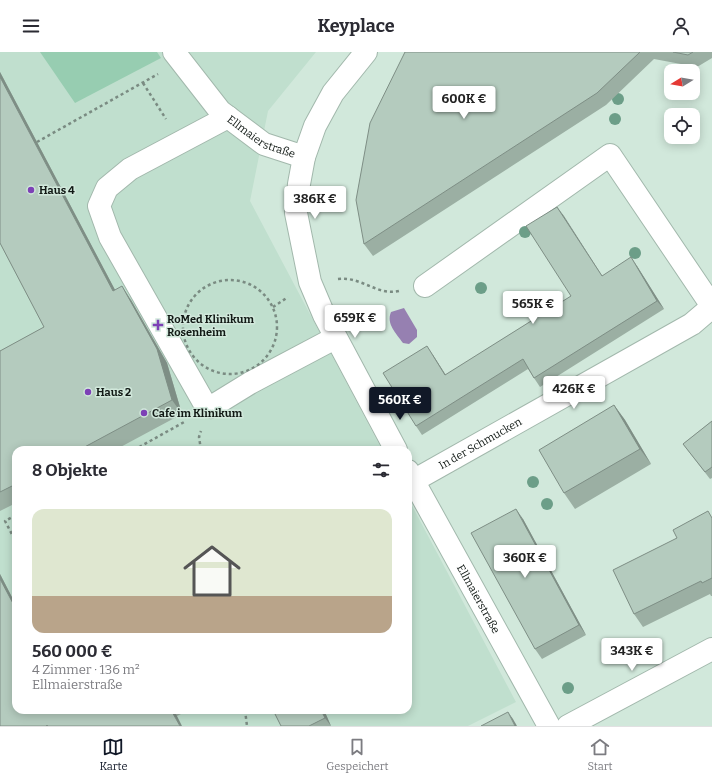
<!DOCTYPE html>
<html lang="de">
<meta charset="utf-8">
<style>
body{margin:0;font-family:Bitter,serif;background:#f2f2f3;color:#2b2b33;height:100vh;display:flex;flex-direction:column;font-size:15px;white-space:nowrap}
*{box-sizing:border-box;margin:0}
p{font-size:13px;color:#7c7c81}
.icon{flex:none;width:22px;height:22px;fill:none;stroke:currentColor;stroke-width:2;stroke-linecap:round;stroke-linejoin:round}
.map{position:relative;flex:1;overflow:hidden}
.side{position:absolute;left:12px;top:394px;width:400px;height:268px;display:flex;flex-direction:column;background:#fff;border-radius:12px;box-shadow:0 2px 10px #0003}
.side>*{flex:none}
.needle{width:26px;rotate:259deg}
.tools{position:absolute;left:664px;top:12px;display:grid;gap:8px}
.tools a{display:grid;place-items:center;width:36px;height:36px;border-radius:8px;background:#fff;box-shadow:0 2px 10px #0003;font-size:20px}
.price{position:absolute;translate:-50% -34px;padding:0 9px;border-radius:4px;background:#fff;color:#222;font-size:13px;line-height:26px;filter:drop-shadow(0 1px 2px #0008)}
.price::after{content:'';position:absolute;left:50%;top:24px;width:12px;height:9px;margin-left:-6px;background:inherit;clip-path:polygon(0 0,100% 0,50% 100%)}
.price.active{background:#111827;color:#fff}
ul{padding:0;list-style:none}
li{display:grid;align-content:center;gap:8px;height:212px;padding:0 20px}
li span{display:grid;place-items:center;height:124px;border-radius:12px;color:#555}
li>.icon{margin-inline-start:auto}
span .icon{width:72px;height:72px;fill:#fffc;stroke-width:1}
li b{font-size:17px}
h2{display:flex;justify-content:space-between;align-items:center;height:48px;padding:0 20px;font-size:17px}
header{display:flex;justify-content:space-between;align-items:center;height:52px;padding:0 20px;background:#fff;font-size:18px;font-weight:700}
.tabs{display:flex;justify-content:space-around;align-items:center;height:56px;border-top:1px solid #e1e1e2;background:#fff;font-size:11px;color:#7c7c81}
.tabs a{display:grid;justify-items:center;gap:2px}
.tabs .active{color:#111827}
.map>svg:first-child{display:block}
</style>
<header><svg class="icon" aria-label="menu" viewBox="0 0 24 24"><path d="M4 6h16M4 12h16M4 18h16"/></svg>Keyplace<svg class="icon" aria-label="person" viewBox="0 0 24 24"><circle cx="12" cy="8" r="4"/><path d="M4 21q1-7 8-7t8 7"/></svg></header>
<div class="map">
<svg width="712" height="674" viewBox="0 0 712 674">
<rect width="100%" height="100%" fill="#d1e8db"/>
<path fill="#c0dfce" d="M 0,0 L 316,0 L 268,59 L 250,149 L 382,398 L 16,398 L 16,658 L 408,658 L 408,446 L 516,650 L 468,674 L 0,674 Z"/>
<path fill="#97cdb1" d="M 40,0 L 157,0 L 161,6 L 75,51 Z"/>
<path fill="#9680b1" d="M 404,256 L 417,278 L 417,285 L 409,292 L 403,291 C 396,281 386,272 391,260 Z"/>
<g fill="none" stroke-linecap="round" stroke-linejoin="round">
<defs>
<g id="minor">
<path id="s1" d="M 174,0 L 220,59 L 264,92 L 304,105"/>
<path d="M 366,0 L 333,41 L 315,74 L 304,105 L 299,132 L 296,161 L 310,230 L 324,263 L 396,398"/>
<path d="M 228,65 L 130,117 L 107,136 L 99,154 L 110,185 L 203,349 L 211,355 L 250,331 L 335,286"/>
<path d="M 425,234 L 610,103 L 712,254"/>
<path id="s2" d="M 408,419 L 549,674"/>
<path id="s3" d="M 413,429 L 692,272 L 712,255"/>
<path d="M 568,674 L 712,597"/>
</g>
</defs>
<use href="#minor" stroke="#a2b8ac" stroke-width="24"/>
<g stroke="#7a8b82" stroke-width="2.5" stroke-dasharray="3 3" stroke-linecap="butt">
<path d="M 143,31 L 166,67"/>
<path d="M 37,90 L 158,22"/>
<path d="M 338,227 C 361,224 377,244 399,239"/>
<circle cx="230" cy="275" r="47"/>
<path d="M 273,255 L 288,245"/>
<path d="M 134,398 L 186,369"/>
<path d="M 201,398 L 199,385 L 201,379"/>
<path d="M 16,463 L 5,469 L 16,490"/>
<path d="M 245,658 L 247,674"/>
</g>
<use href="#minor" stroke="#fff" stroke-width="22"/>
</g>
<g fill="#6c9e88">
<circle cx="618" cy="47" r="6"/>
<circle cx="615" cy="67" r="6"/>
<circle cx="525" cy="180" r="6"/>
<circle cx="635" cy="201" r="6"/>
<circle cx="481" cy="236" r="6"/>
<circle cx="533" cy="430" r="6"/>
<circle cx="547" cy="452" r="6"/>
<circle cx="640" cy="593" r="6"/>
<circle cx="568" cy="636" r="6"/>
</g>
<g fill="#9bafa3">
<path d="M 405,0 L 712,0 L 712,6 L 697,15 L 654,7 L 606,53 L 373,204 L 364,192 Z"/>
<path d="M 0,20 L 115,238 L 131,248 L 167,311 L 182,362 L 115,398 L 16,398 L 16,451 L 0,459 L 0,299 L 44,275 L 0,191 Z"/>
<path d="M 557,155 L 602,224 L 637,214 L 664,257 L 540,335 L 528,317 L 422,383 L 416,374 L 433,303 L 446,323 L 571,244 Z"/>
<path d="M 614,353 L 625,368 L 651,412 L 575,457 L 564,441 Z"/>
<path d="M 712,369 L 712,426 L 710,427 L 683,392 Z"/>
<path d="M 712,465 L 712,544 L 711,544 L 710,542 L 643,575 L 634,562 L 677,486 Z"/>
<path d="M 523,467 L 586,583 L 542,607 L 535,597 Z"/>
<path d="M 0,522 L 16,553 L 16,658 L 189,658 L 177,664 L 0,674 Z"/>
<path d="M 273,658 L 324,658 L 331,674 L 281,674 Z"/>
</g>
<g fill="#7e8e85">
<path d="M 0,20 L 123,253 L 113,239 L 0,25 Z"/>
<path d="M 557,155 L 564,164 L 608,233 L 602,224 Z"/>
<path d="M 631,205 L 637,214 L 664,257 L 657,249 Z"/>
<path d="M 122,234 L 131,248 L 167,311 L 182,362 L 172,348 Z"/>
<path d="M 427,294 L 433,303 L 451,332 L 445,323 Z"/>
<path d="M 614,353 L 625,368 L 651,412 L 640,397 Z"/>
<path d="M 516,457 L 523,467 L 586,583 L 579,573 Z"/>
<path d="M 0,522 L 16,553 L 16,557 L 0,527 Z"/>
<path d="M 171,658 L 173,658 L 177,664 L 182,674 L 180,674 Z"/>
<path d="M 321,658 L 324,658 L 331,674 L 325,666 Z"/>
<path d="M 508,660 L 513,667 L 517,674 L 515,674 Z"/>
</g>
<g fill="#b4cbbe" stroke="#7e8e85">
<path d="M 405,0 L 640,0 L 597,41 L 364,192 L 356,148 L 370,71 Z"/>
<path d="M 673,0 L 693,0 L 688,3 Z"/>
<path d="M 0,25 L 113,239 L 122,234 L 157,297 L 172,348 L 79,398 L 16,398 L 16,432 L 0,440 L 0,299 L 44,275 L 0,191 Z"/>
<path d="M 557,155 L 602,224 L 631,205 L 657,249 L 534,326 L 523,307 L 416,374 L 383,321 L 427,294 L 445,323 L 571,244 L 526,174 Z"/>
<path d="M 614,353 L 640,397 L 564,441 L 539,398 Z"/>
<path d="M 712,369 L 712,415 L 705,420 L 683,392 Z"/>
<path d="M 516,457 L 579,573 L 535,597 L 471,481 Z"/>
<path d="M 708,459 L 712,466 L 712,526 L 702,531 L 701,529 L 634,562 L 613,518 L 677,486 L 673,478 Z"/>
<path d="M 0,527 L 16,557 L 16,658 L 171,658 L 180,674 L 48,674 L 47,673 L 46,674 L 0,674 Z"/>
<path d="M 273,658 L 321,658 L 325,666 L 309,674 L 281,674 Z"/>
<path d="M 508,660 L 515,674 L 481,674 Z"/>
</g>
<g fill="#7d41b6" stroke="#d1e8db" stroke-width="1.5">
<circle cx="31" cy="138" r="4"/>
<path d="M156 267h4v4h4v4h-4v4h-4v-4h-4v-4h4z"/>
<circle cx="88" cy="340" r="4"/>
<circle cx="144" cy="361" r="4"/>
</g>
<g text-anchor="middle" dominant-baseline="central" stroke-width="3" stroke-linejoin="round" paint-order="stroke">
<g font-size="11" fill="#111915" stroke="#d1e8db">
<text stroke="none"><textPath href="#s1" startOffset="124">Ellmaierstraße</textPath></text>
<text stroke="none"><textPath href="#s3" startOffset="77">In der Schmucken</textPath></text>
<text stroke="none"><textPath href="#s2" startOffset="146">Ellmaierstraße</textPath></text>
</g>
<g font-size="11" font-weight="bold" fill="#111915" stroke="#d1e8db" text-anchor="start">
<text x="39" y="138">Haus 4</text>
<text x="167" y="267">RoMed Klinikum<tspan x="167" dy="13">Rosenheim</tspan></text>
<text x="96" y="340">Haus 2</text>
<text x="152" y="361">Cafe im Klinikum</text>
</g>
</g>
</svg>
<div class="tools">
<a><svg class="needle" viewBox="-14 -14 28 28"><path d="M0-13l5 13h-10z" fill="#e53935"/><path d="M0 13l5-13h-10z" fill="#7c7c81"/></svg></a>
<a><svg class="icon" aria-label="locate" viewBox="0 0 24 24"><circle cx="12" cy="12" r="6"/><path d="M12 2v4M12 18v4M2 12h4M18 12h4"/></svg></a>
</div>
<b class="price" style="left:464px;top:68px">600K €</b>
<b class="price" style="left:315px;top:168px">386K €</b>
<b class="price" style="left:533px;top:273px">565K €</b>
<b class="price" style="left:355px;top:287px">659K €</b>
<b class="price" style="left:574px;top:358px">426K €</b>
<b class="price active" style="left:400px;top:369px">560K €</b>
<b class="price" style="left:525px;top:527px">360K €</b>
<b class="price" style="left:632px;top:620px">343K €</b>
<section class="side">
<h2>8 Objekte<svg class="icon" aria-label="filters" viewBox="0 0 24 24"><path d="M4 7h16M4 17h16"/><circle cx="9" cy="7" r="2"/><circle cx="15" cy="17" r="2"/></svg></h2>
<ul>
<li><span style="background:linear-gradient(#dfe7d0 70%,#b9a48a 0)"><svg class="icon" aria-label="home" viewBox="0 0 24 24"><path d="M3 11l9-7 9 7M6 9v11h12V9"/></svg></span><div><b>560 000 €</b><p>4 Zimmer · 136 m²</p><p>Ellmaierstraße</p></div></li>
</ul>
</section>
</div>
<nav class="tabs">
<a class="active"><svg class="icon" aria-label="map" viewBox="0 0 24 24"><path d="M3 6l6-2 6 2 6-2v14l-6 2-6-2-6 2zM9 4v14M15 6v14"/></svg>Karte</a>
<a><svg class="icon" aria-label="saved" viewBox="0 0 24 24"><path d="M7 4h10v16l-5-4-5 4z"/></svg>Gespeichert</a>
<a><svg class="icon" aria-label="home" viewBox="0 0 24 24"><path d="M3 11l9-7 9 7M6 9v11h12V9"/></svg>Start</a>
</nav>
